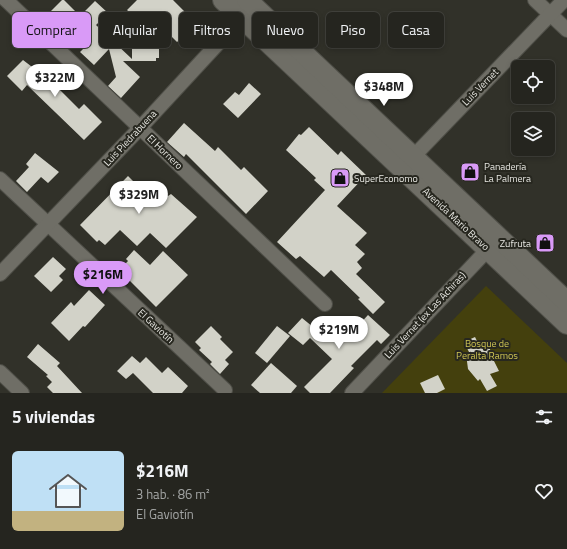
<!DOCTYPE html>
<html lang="es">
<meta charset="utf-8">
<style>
body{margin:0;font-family:"Titillium Web",sans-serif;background:#31312c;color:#f1f3f6;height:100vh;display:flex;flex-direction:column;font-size:15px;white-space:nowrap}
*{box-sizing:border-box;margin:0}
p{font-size:13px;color:#a3a5a4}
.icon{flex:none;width:22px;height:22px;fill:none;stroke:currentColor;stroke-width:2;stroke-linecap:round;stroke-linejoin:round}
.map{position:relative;height:393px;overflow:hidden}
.sheet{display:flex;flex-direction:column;background:#25251f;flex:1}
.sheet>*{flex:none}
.hud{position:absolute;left:12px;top:12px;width:543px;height:36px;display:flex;gap:8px}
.controls{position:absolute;left:511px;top:60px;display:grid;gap:8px}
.controls a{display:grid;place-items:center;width:44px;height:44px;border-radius:6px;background:#25251f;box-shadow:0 2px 6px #0003,0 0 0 1px #42423d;font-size:20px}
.price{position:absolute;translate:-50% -34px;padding:0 9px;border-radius:14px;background:#fff;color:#222;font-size:13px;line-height:26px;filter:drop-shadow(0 1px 2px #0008)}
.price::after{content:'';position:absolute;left:50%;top:24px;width:12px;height:9px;margin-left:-6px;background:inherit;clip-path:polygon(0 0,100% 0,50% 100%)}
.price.selected{background:#d99af7;color:#111}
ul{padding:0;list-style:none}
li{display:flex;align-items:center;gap:12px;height:100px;padding:0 12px}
li span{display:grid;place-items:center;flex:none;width:112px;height:80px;border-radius:6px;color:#555}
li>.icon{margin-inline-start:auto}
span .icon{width:48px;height:48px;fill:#fffc;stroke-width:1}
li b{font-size:17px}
h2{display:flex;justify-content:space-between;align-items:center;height:48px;padding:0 12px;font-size:17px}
.chip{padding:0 14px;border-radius:6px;background:#25251f;box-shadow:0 2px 6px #0003,0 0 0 1px #42423d;font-size:14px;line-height:36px}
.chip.selected{background:#d99af7;color:#111}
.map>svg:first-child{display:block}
</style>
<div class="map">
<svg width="567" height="393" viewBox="0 0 567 393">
<rect width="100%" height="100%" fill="#313129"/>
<path fill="#44400d" d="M 486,286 L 567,363 L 567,393 L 382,393 Z"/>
<g fill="#d2d2c8">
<path d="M 62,0 L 64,0 L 80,16 L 95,1 L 108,13 L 96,25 L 132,59 L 132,34 L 153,35 L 127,10 L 137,0 L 173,0 L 187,14 L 188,32 L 177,42 L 159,24 L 159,58 L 156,58 L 156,61 L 123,61 L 140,77 L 121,98 L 108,86 L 116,77 L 109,49 L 94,65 L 80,52 L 85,47 L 58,21 L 49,30 L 41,21 Z"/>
<path d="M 23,60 L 40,73 L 48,66 L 64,82 L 58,88 L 79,109 L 84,104 L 102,122 L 84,140 L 27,85 L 22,91 L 7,76 Z"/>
<path d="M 249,83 L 261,94 L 238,118 L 223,104 L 235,92 L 239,95 Z"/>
<path d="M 184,123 L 215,151 L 218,147 L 241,170 L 244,167 L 268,191 L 246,214 L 186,154 L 184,157 L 167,142 Z"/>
<path d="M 309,127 L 338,155 L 341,151 L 366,175 L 337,206 L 367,233 L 355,245 L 365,254 L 357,262 L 362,268 L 356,274 L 385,302 L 373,314 L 358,299 L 360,298 L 331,270 L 324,277 L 300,256 L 296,259 L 277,242 L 325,190 L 314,180 L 316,178 L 286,150 L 299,134 L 301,135 Z"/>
<path d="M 35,153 L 59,172 L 48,183 L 41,177 L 27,192 L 16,181 L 29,167 L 26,164 Z"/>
<path d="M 128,176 L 145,193 L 155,183 L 168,196 L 171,194 L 197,217 L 166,248 L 150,233 L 137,246 L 120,230 L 105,245 L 99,240 L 97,242 L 80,225 Z"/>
<path d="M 134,250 L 150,265 L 163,251 L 188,275 L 156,307 L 119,270 L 128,261 L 126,259 Z"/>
<path d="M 53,257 L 66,269 L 59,276 L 63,280 L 51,292 L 34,276 Z"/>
<path d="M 89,290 L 105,305 L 85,327 L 83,326 L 69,341 L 51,323 L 71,302 L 74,306 Z"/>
<path d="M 368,315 L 390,335 L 381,344 L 377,340 L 351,366 L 354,368 L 330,393 L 310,393 L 304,387 L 332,359 L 310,338 L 303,345 L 288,333 L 302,318 L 329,340 L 346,322 L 354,330 Z"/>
<path d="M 211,326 L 222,337 L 220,339 L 233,352 L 225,360 L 229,364 L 220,374 L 210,364 L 212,362 L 199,350 L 201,348 L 195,342 Z"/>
<path d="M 277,326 L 290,336 L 267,363 L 255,353 Z"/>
<path d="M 475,337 L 480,347 L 489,345 L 492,357 L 499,371 L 490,374 L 497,386 L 487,391 L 480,379 L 478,381 L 468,369 L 466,354 L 469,352 L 464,342 Z"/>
<path d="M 38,344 L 60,363 L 57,366 L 82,393 L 53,393 L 47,387 L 52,382 L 46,376 L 48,375 L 27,357 Z"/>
<path d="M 132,356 L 140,363 L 146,357 L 162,373 L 168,367 L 188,386 L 182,393 L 153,393 L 133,373 L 126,379 L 117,371 Z"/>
<path d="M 271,363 L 297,386 L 291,393 L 260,393 L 251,385 Z"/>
<path d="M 438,375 L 445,389 L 437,393 L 425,393 L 420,383 Z"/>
</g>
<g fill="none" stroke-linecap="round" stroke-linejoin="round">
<defs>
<g id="minor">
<path d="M 6,0 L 325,304"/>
<path d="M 535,0 L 567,30"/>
<path d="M 413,157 L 564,0"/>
<path d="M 0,179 L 225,390"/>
<path d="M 0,274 L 140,128 L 247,12"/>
<path d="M 0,372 L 22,393"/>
<path d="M 352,393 L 493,244"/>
</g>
<g id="secondary">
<path d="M 223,0 L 567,324"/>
<path d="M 247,0 L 567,302"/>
</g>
</defs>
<use href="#minor" stroke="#4f4f48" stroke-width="16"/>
<use href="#secondary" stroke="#4f4f48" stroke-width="22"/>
<use href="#minor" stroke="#6f6e66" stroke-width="14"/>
<use href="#secondary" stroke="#6f6e66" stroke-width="20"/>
</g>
<defs>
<symbol id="shop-square" viewBox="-11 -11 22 22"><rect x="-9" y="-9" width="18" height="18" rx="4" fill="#d99af7" stroke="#27271f"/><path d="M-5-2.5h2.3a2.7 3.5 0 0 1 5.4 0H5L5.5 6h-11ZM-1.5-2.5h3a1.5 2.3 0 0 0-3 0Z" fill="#111"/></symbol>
</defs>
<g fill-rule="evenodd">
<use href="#shop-square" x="459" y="161" width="22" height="22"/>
<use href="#shop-square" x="329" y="167" width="22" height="22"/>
<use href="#shop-square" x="534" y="232" width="22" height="22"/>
</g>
<g text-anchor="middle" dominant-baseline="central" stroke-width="4" stroke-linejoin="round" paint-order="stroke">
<g font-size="10" fill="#e7e7e2" stroke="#27271f">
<text transform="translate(480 87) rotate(-46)">Luis Vernet</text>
<text transform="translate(130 138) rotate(-47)">Luis Piedrabuena</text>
<text transform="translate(165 152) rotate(44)">El Hornero</text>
<text transform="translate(456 219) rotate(43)">Avenida Mario Bravo</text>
<text transform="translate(425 315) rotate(-47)">Luis Vernet (ex Las Achiras)</text>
<text transform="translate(156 326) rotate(43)">El Gaviotín</text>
</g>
<g font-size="10" fill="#e7e7e2" stroke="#27271f" text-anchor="start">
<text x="484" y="166">Panadería<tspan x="484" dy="12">La Palmera</tspan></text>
<text x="354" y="178">SuperEconomo</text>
<text x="531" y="243" text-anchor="end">Zufruta</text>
</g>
<g font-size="10" fill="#cfc553" stroke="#27271f">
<text x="487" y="343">Bosque de<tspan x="487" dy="12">Peralta Ramos</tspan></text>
</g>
</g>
</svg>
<div class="controls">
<a><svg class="icon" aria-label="locate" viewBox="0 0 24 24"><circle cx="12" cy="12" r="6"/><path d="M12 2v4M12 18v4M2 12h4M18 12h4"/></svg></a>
<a><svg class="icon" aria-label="layers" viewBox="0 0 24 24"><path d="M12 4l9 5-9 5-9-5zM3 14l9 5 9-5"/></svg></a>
</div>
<b class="price" style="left:55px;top:98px">$322M</b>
<b class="price" style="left:384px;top:107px">$348M</b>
<b class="price" style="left:139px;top:215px">$329M</b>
<b class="price selected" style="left:103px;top:295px">$216M</b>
<b class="price" style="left:339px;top:350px">$219M</b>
<div class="hud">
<a class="chip selected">Comprar</a>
<a class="chip">Alquilar</a>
<a class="chip">Filtros</a>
<a class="chip">Nuevo</a>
<a class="chip">Piso</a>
<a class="chip">Casa</a>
</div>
</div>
<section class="sheet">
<h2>5 viviendas<svg class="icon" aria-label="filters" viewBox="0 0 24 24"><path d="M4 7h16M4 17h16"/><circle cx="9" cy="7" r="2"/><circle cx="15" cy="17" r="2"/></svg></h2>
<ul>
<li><span style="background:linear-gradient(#bfe0f5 75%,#c2b280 0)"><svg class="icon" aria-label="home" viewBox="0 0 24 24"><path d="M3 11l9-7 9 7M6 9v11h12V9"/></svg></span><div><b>$216M</b><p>3 hab. · 86 m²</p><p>El Gaviotín</p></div><svg class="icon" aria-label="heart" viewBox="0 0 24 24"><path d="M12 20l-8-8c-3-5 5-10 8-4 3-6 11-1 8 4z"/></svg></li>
</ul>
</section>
